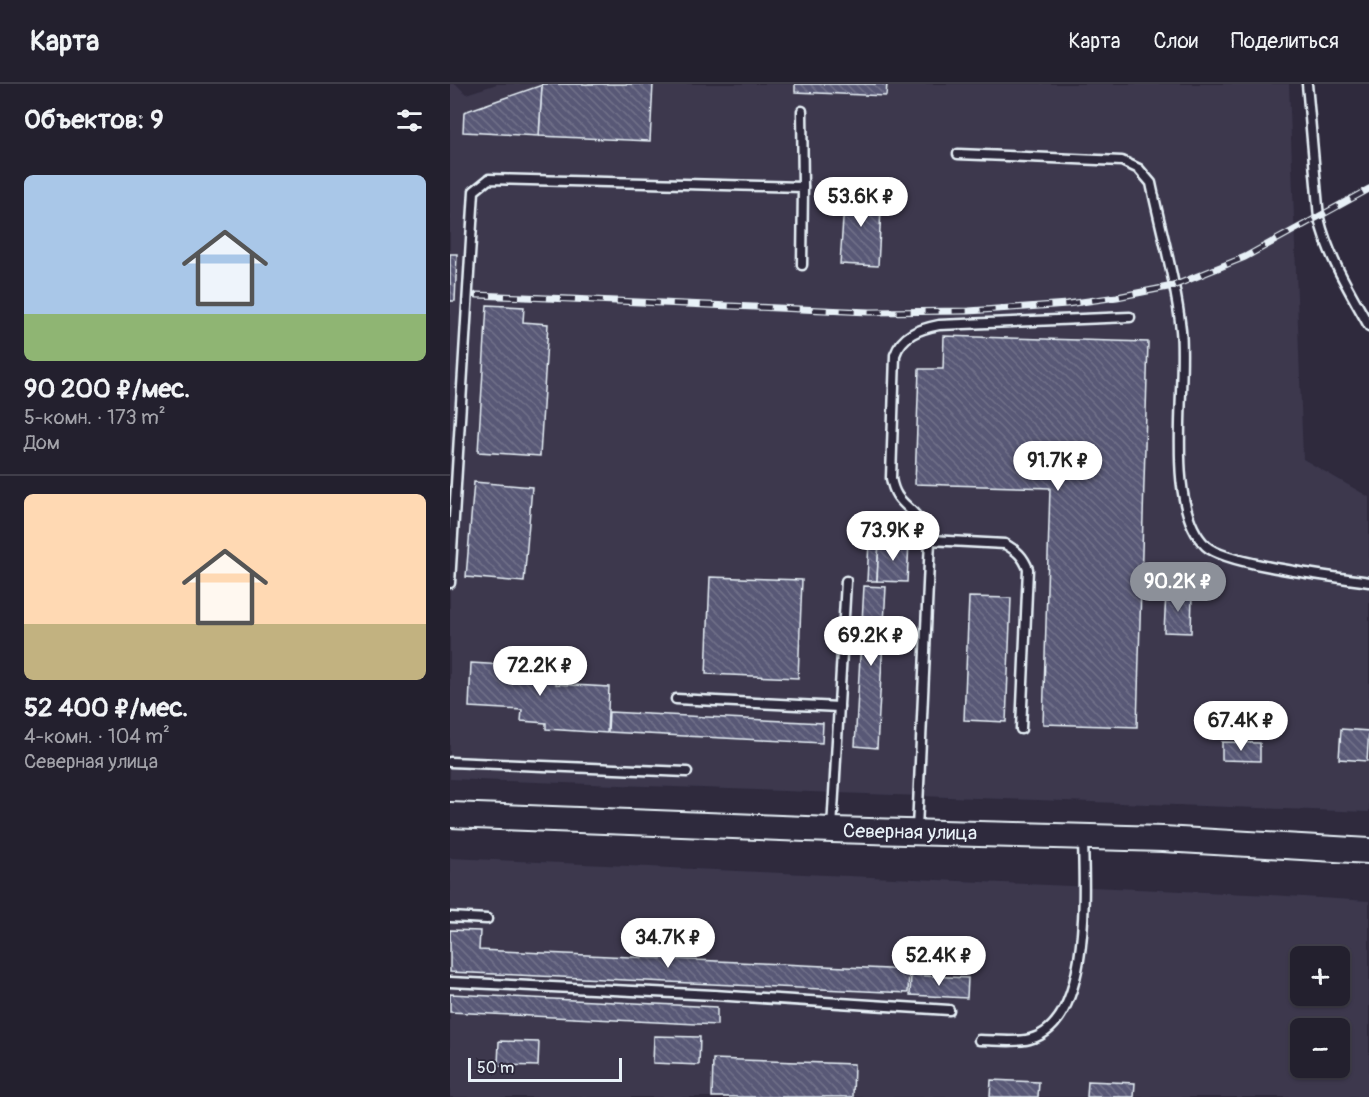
<!DOCTYPE html>
<html lang="ru">
<meta charset="utf-8">
<style>
body{margin:0;font-family:Pangolin,sans-serif;background:#2b2836;color:#f1f3f6;height:100vh;display:flex;flex-direction:column;font-size:22px;white-space:nowrap}
*{box-sizing:border-box;margin:0}
p{font-size:20px;color:#a3a3aa}
.icon{flex:none;width:33px;height:33px;fill:none;stroke:currentColor;stroke-width:2;stroke-linecap:round;stroke-linejoin:round}
.map{position:relative;flex:1;overflow:hidden}
.drawer{display:flex;flex-direction:column;background:#23202e;width:450px}
.drawer>*{flex:none}
.fabs{position:absolute;left:840px;top:862px;display:grid;gap:12px}
.fabs a{display:grid;place-items:center;width:60px;height:60px;border-radius:9px;background:#23202e;box-shadow:0 2px 4px #0004,0 0 0 2px #403e4a;font-size:30px}
.scale{position:absolute;left:18px;bottom:15px;width:154px;box-sizing:border-box;padding-left:6px;border:3px solid #e8f1f8;border-top:0;font-size:16px;line-height:21px;white-space:nowrap;color:#e8f1f8;-webkit-text-stroke:4px #2f2a3d;paint-order:stroke}
.price{position:absolute;translate:-50% -51px;padding:0 14px;border-radius:21px;background:#fff;color:#222;font-size:20px;line-height:39px;filter:drop-shadow(0 2px 3px #0008)}
.price::after{content:'';position:absolute;left:50%;top:36px;width:18px;height:14px;margin-left:-9px;background:inherit;clip-path:polygon(0 0,100% 0,50% 100%)}
.price.selected{background:#8c9099;color:#fff}
ul{padding:0;list-style:none}
li{display:grid;align-content:center;gap:12px;height:318px;padding:0 24px}
li+li{border-top:2px solid #403e4a}
li span{display:grid;place-items:center;height:186px;border-radius:9px;color:#555}
li>.icon{margin-inline-start:auto}
span .icon{width:108px;height:108px;fill:#fffc;stroke-width:1}
li b{font-size:26px}
h2{display:flex;justify-content:space-between;align-items:center;height:72px;padding:0 24px;font-size:26px}
header{display:flex;align-items:center;gap:36px;box-sizing:border-box;height:84px;padding:0 30px;background:#23202e;border-bottom:2px solid #403e4a}
header strong{font-size:28px}
nav{display:flex;gap:33px;margin-inline-start:auto;font-size:21px}
main{display:flex;flex:1;min-height:0}
.map>svg:first-child{display:block}
</style>
<header>
<strong>Карта</strong>
<nav><a>Карта</a><a>Слои</a><a>Поделиться</a></nav>
</header>
<main>
<section class="drawer">
<h2>Объектов: 9<svg class="icon" aria-label="filters" viewBox="0 0 24 24"><path d="M4 7h16M4 17h16"/><circle cx="9" cy="7" r="2"/><circle cx="15" cy="17" r="2"/></svg></h2>
<ul>
<li><span style="background:linear-gradient(#a9c7e8 75%,#8fb573 0)"><svg class="icon" aria-label="home" viewBox="0 0 24 24"><path d="M3 11l9-7 9 7M6 9v11h12V9"/></svg></span><div><b>90 200 ₽/мес.</b><p>5-комн. · 173 m²</p><p>Дом</p></div></li>
<li><span style="background:linear-gradient(#ffd9b3 70%,#c2b280 0)"><svg class="icon" aria-label="home" viewBox="0 0 24 24"><path d="M3 11l9-7 9 7M6 9v11h12V9"/></svg></span><div><b>52 400 ₽/мес.</b><p>4-комн. · 104 m²</p><p>Северная улица</p></div></li>
</ul>
</section>
<div class="map">
<svg width="919" height="1013" viewBox="0 0 919 1013">
<defs>
<pattern id="building-back-hatch" width="6" height="6" patternUnits="userSpaceOnUse" patternTransform="scale(1.5)"><rect width="6" height="6" fill="#595976"/><path d="M-1 5l2 2M0 0l6 6M5-1l2 2" fill="none" stroke="#71718a"/></pattern>
</defs>
<rect width="100%" height="100%" fill="#2f2a3d"/>
<filter id="ink" filterUnits="userSpaceOnUse"><feTurbulence type="fractalNoise" baseFrequency=".0167" numOctaves="2"/><feDisplacementMap in="SourceGraphic" scale="12" xChannelSelector="R" yChannelSelector="G"/><feConvolveMatrix kernelMatrix="1 2 1 2 8 2 1 2 1" color-interpolation-filters="sRGB"/></filter>
<g filter="url(#ink)">
<g fill="#3c384e" fill-rule="evenodd">
<path d="M 0,0 L 6,0 L 16,10 L 47,0 L 839,0 L 853,375 L 919,413 L 919,728 L 0,695 Z"/>
<path d="M 0,774 L 821,811 L 919,817 L 919,1013 L 0,1013 ZM 850,873 L 890,873 L 890,912 L 850,912 ZM 850,945 L 890,945 L 890,984 L 850,984 Z"/>
</g>
<g fill="url(#building-back-hatch)" stroke="#e8f1f8" stroke-width="1.5">
<path d="M 203,0 L 200,57 L 89,52 L 92,0 Z"/>
<path d="M 345,0 L 437,0 L 436,12 L 345,8 Z"/>
<path d="M 92,1 L 89,52 L 13,48 L 14,28 Z"/>
<path d="M 395,105 L 432,107 L 428,182 L 390,180 Z"/>
<path d="M 0,170 L 7,170 L 5,217 L 0,217 Z"/>
<path d="M 37,221 L 74,223 L 73,238 L 98,240 L 90,372 L 28,368 Z"/>
<path d="M 494,252 L 698,258 L 687,643 L 593,640 L 600,404 L 465,400 L 469,285 L 493,285 Z"/>
<path d="M 24,398 L 82,403 L 74,498 L 16,493 Z"/>
<path d="M 420,438 L 460,440 L 459,458 L 429,457 L 427,497 L 417,497 Z"/>
<path d="M 429,457 L 459,458 L 457,498 L 427,497 Z"/>
<path d="M 260,493 L 352,496 L 348,594 L 256,590 Z"/>
<path d="M 414,502 L 436,503 L 427,664 L 405,662 Z"/>
<path d="M 716,509 L 742,510 L 741,549 L 714,548 Z"/>
<path d="M 519,513 L 561,514 L 556,638 L 514,636 Z"/>
<path d="M 21,579 L 106,584 L 106,600 L 159,603 L 157,649 L 96,645 L 96,639 L 71,637 L 72,626 L 19,623 Z"/>
<path d="M 159,628 L 373,639 L 372,659 L 158,648 Z"/>
<path d="M 891,645 L 919,647 L 917,677 L 889,675 Z"/>
<path d="M 772,658 L 810,659 L 810,677 L 772,676 Z"/>
<path d="M 0,846 L 30,847 L 29,866 L 459,886 L 458,909 L 0,888 Z"/>
<path d="M 461,891 L 518,894 L 517,914 L 460,911 Z"/>
<path d="M 0,910 L 267,923 L 267,941 L 0,928 Z"/>
<path d="M 204,952 L 250,953 L 249,981 L 203,979 Z"/>
<path d="M 49,957 L 89,958 L 88,982 L 48,981 Z"/>
<path d="M 263,975 L 404,980 L 403,1013 L 262,1013 Z"/>
<path d="M 541,996 L 589,998 L 588,1013 L 540,1013 Z"/>
<path d="M 638,997 L 685,999 L 684,1013 L 637,1013 Z"/>
</g>
<g fill="none" stroke-linecap="round" stroke-linejoin="round">
<defs>
<g id="lane">
<path d="M 857,0 L 869,134 C 878,173 900,207 919,242"/>
<path d="M 352,27 L 353,103"/>
<path d="M 508,70 L 672,77 L 689,85 L 701,99 C 711,147 726,198 731,246 C 737,303 713,421 756,462 C 776,481 887,493 919,498"/>
<path d="M 480,456 C 476,449 473,440 468,434 C 455,418 445,417 441,394 L 445,271 C 452,251 469,245 489,241 L 680,233"/>
<path d="M 0,499 L 24,107 L 39,95 L 353,103 L 352,181"/>
<path d="M 226,615 L 389,623"/>
<path d="M 0,678 L 237,688"/>
<path d="M 382,745 L 396,497"/>
<path d="M 467,745 L 480,456 L 555,460 C 567,467 573,472 578,485 L 571,645"/>
<path d="M 0,833 L 37,835"/>
<path d="M 0,898 L 264,911 L 499,926"/>
<path d="M 529,956 C 544,956 567,959 580,955 C 642,939 634,805 633,756"/>
</g>
<path id="secondary" d="M 0,731 L 382,746 L 713,755 L 919,767"/>
</defs>
<use href="#lane" stroke="#e8f1f8" stroke-width="13"/>
<use href="#secondary" stroke="#e8f1f8" stroke-width="28"/>
<use href="#lane" stroke="#2f2a3d" stroke-width="8"/>
<use href="#secondary" stroke="#2f2a3d" stroke-width="24"/>
<defs>
<path id="rail" d="M 27,211 L 419,228 L 519,227 L 617,220 L 667,213 L 723,202 L 795,173 L 919,105"/>
</defs>
<use href="#rail" stroke="#e8f1f8" stroke-width="7"/>
<use href="#rail" stroke="#2f2a3d" stroke-width="4.5" stroke-dasharray="14" stroke-linecap="butt"/>
</g>
</g>
<g text-anchor="middle" dominant-baseline="central" stroke-width="4.5" stroke-linejoin="round" paint-order="stroke">
<g font-size="20" fill="#e8f1f8" stroke="#2f2a3d">
<text transform="translate(460 748) rotate(1)">Северная улица</text>
</g>
</g>
</svg>
<div class="fabs">
<a>+</a>
<a>−</a>
</div>
<div class="scale">50 m</div>
<b class="price" style="left:411px;top:144px">53.6K ₽</b>
<b class="price" style="left:608px;top:408px">91.7K ₽</b>
<b class="price" style="left:443px;top:478px">73.9K ₽</b>
<b class="price selected" style="left:728px;top:529px">90.2K ₽</b>
<b class="price" style="left:421px;top:583px">69.2K ₽</b>
<b class="price" style="left:90px;top:613px">72.2K ₽</b>
<b class="price" style="left:791px;top:668px">67.4K ₽</b>
<b class="price" style="left:218px;top:885px">34.7K ₽</b>
<b class="price" style="left:489px;top:903px">52.4K ₽</b>
</div>
</main>
